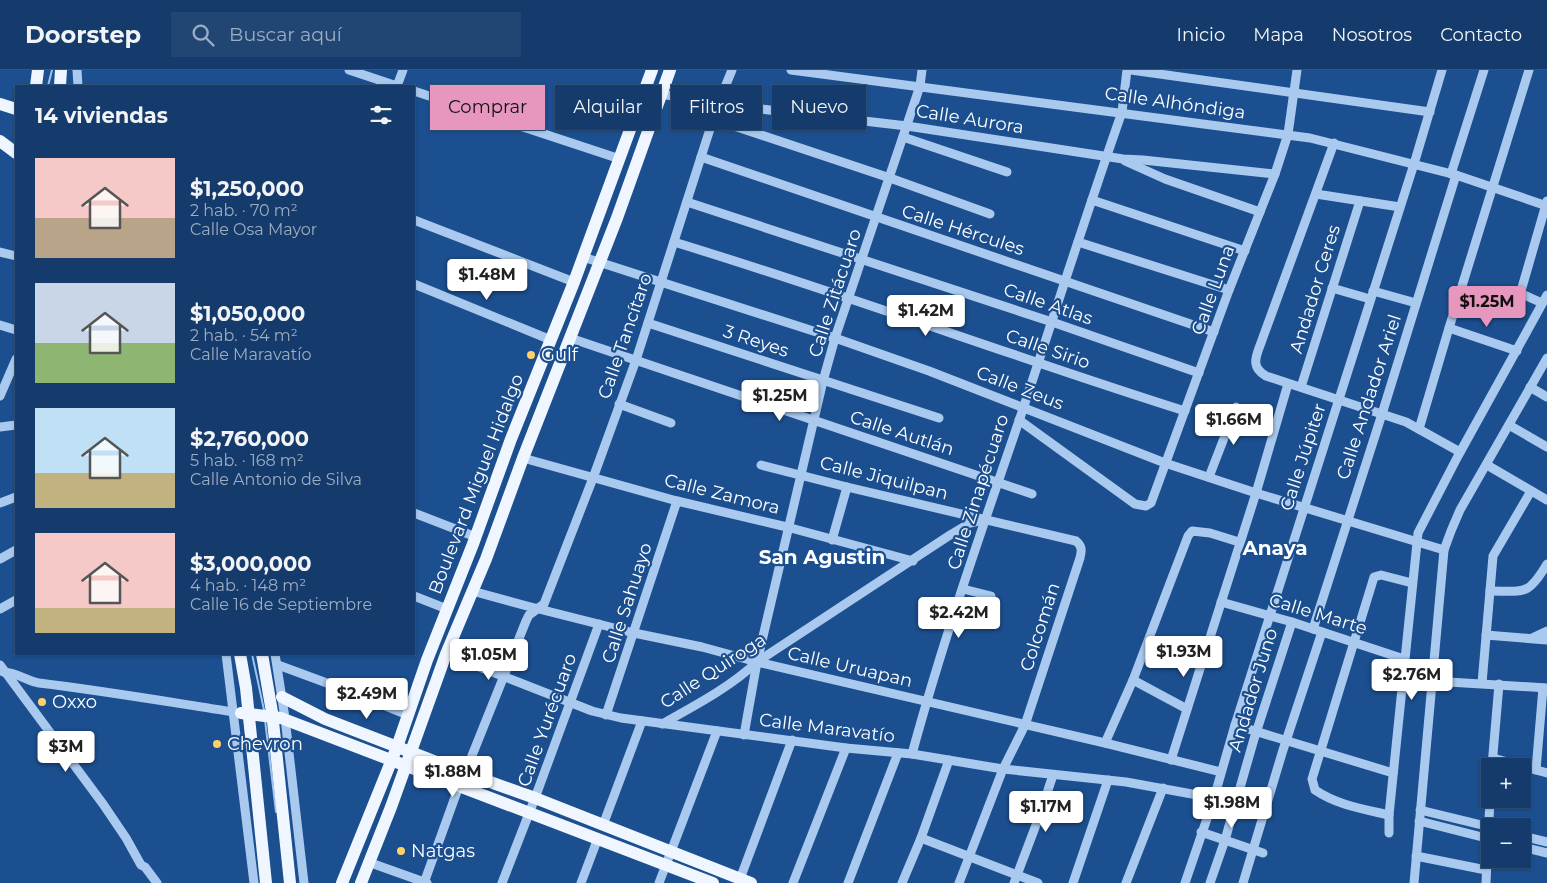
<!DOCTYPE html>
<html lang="es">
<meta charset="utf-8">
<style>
body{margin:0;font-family:Montserrat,sans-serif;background:#214673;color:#f1f3f6;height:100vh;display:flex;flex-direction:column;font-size:19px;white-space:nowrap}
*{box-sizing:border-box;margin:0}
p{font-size:16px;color:#9dadc1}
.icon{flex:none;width:28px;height:28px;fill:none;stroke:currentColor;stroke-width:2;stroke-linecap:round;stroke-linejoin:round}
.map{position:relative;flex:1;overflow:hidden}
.side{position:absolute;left:15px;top:15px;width:400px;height:570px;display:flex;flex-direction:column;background:#143b6b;border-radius:0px;box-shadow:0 1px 4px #0004,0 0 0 1px #33557e}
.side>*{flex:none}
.top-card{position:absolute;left:430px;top:15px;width:475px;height:45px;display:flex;gap:10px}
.fabs{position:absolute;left:1481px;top:688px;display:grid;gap:10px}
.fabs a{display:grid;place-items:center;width:50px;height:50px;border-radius:0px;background:#143b6b;box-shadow:0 1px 4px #0004,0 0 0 1px #33557e;font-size:25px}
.price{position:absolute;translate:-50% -42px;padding:0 11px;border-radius:5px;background:#fff;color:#222;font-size:16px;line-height:32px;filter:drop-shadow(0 1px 2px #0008)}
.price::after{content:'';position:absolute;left:50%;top:30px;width:15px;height:11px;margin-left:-8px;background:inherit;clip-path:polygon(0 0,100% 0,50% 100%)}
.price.selected{background:#e797bd;color:#111}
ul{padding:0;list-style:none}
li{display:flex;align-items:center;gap:15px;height:125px;padding:0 20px}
li span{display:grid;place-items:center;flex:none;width:140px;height:100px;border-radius:0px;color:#555}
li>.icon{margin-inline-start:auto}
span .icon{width:60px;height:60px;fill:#fffc;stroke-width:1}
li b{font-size:21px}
h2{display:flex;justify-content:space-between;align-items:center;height:60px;padding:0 20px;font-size:21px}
.chip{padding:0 18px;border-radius:0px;background:#143b6b;box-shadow:0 1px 4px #0004,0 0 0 1px #33557e;font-size:18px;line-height:45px}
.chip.selected{background:#e797bd;color:#111}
header{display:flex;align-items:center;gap:30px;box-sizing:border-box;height:70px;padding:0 25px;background:#143b6b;border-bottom:1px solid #33557e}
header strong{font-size:24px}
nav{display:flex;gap:28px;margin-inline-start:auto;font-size:18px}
.search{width:350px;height:45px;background:#214673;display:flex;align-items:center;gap:12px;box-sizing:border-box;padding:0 18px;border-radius:0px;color:#9dadc1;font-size:19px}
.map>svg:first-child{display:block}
</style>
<header>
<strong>Doorstep</strong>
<div class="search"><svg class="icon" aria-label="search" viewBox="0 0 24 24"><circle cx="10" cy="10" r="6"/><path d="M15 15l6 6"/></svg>Buscar aquí</div>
<nav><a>Inicio</a><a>Mapa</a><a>Nosotros</a><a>Contacto</a></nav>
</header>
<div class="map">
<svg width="1547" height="813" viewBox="0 0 1547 813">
<rect width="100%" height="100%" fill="#1b4f8f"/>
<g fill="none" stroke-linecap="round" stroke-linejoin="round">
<g stroke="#9cc4f0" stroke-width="2">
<path d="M 48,16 L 52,0"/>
<path d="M 252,584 L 264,640"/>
<path d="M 265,650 L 276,742"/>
</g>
<g stroke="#a9c9ee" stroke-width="9">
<path d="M 77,0 L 78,16"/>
<path d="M 349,0 L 397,16"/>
<path d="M 791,0 L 1310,68 L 1456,105 L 1547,136"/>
<path d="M 1131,0 L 1430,42"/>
<path d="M 397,16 L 403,0"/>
<path d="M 414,21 L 620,89"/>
<path d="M 661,24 L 718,34 L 907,56 L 1123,89 L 1143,90 L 1275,104"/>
<path d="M 713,49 L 890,108 L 990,144"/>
<path d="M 903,67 L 1007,102"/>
<path d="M 1334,73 L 1262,270 C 1257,285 1249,296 1266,306 L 1406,352 L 1460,382"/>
<path d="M 701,87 L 1214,262"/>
<path d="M 1125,91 L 1165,109 L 1260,142"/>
<path d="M 1451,104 L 1484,0"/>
<path d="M 1316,124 L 1400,137"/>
<path d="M 1092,130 L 1245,181"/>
<path d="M 687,132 L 1052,252 L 1199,303"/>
<path d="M 414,150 L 574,212"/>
<path d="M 674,172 C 845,224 1014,287 1185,341"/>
<path d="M 1078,172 L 1229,220"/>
<path d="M 0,182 L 16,186"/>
<path d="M 583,187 L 835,268 L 929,301 L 1165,393 L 1256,423 L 1444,480"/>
<path d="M 414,214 L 551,270"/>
<path d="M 1332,218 L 1370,229"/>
<path d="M 1373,221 L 1416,233"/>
<path d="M 1542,233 L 1522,224 L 1521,221 L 1547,131"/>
<path d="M 648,253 L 939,348"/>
<path d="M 0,255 L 16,260"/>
<path d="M 1449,258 L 1517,281"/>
<path d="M 570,268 L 1032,424"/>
<path d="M 1301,317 L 1360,131"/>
<path d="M 1530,317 L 1547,327"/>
<path d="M 0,326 L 16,289"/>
<path d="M 619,334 L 671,353"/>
<path d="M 1019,350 L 1135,434 L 1146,436 L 1151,433 L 1229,220 L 1275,104 L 1288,64 L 1297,0"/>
<path d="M 1509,355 L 1547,377"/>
<path d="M 0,357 L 16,355"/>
<path d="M 1419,359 L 1449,258 L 1529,0"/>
<path d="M 523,388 L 677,431 L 787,457 L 913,491"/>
<path d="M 761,395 L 847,417 L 1076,471 C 1082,476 1082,480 1080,488 L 1025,655 L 1003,699 L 959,813"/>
<path d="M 1487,395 L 1547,430"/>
<path d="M 1209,407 L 1236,337"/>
<path d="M 0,433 L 16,427"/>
<path d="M 414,443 L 476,467"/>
<path d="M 832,470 L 847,417"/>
<path d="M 0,489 L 16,480"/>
<path d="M 963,519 L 991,526"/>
<path d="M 472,521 L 527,536 L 634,563 L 702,577 L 757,592 L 1105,673 L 1221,702"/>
<path d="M 1490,521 C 1525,521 1528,526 1547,494"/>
<path d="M 414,526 L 447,539"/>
<path d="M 1221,532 L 1292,552 L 1404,589"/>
<path d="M 0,539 L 16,530"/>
<path d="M 1313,559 L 1382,344 L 1456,105"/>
<path d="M 1486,565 L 1547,570"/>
<path d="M 1532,568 L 1547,561"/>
<path d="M 226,584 L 254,813"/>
<path d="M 275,584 L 285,648 L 304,813"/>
<path d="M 446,584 L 592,641 L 621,648 L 846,678 L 912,684 L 1003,699 L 1126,712 L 1214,728"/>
<path d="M 0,595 L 103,734 L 126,768 L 141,795 L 145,797 L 157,813"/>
<path d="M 278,595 L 343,619 L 408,645"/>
<path d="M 3,602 C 16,602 27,611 39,613 C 105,621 169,632 234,642"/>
<path d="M 1133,610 L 1187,639"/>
<path d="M 1432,611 L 1547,618"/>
<path d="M 1482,613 L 1493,486 L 1531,421"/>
<path d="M 606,645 L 677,431"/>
<path d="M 662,654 C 694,636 729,618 757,592 L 950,465 L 970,453 L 983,450"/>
<path d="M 1235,655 L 1393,703"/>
<path d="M 744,665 L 757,592 L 823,311 L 835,268 L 920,16 L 922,0"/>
<path d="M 1105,673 L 1133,610 L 1188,466 L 1192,461 L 1210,463 L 1239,472"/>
<path d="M 912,684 C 943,570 982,459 1020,348 C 1054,246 1086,144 1122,42 L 1127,0"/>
<path d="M 1493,688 L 1547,703"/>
<path d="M 1171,690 L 1256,423 L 1288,314"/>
<path d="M 1492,696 L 1499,614"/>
<path d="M 1536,700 L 1543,618"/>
<path d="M 465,703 L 526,551 L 529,545 L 544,534 L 593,408 L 636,290 L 718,34 L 732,0"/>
<path d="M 1420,740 L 1490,757"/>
<path d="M 1389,745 C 1363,739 1337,735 1315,720 L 1312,709 L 1374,507 L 1381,505 L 1412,513"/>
<path d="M 1419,751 L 1490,769"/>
<path d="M 603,755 L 642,651"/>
<path d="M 1201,762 L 1263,783"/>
<path d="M 1389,763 L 1389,745 L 1418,463 L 1458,386 L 1547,225"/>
<path d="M 1522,766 L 1547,772"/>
<path d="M 921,768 L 1038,813"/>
<path d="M 1522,777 L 1547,783"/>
<path d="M 1416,786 L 1486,800"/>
<path d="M 368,792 L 427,813"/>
<path d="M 740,809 L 792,670"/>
<path d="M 424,813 L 459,716"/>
<path d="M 502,813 L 535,728 L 599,554"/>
<path d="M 581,813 L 598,768"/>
<path d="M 659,813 L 717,661"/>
<path d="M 793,813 L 846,678"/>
<path d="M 848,813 L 898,683"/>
<path d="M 902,813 L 921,768 L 949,690"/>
<path d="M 1014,813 L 1039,747 L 1053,705"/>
<path d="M 1073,813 L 1108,710"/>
<path d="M 1126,813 L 1163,718"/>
<path d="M 1185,813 L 1214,728 L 1235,655 L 1414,94 L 1442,0"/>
<path d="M 1210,813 L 1225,770 L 1254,669 L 1292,552"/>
<path d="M 1243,813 L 1283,680 L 1322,562"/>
<path d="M 1414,813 L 1444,480 L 1451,461 L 1460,440 L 1547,288"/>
<path d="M 1486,813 L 1490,729"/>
</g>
<g stroke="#f0f6ff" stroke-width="12">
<path d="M 36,16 L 38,0"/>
<path d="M 60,16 L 61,0"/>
<path d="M 0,34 L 16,39"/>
<path d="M 0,71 L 16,83"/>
<path d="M 240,584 L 246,618 L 266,813"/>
<path d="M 262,584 L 272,642 L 290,813"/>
<path d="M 282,627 L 325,649 L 465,703 L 535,728 L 751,813"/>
<path d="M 281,648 L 713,813"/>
<path d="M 342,813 L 397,677 L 427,590 L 473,474 L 511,369 L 574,212 L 652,0"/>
<path d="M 361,813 L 391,737 L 446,584 L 486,489 L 523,388 L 617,148 L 670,0"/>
</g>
<path stroke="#f0f6ff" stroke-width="12" d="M 241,643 L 281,648"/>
</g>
<g fill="#ffd166" stroke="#1b4f8f" stroke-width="2">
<circle cx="531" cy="285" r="5"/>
<circle cx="42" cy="632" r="5"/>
<circle cx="217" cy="674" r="5"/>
<circle cx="401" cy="781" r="5"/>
</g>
<g text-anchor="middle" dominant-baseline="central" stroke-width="4.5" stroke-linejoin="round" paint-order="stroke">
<g font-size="18" fill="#fff" stroke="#1b4f8f">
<text transform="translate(1175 33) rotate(8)">Calle Alhóndiga</text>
<text transform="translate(970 49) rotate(9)">Calle Aurora</text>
<text transform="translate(963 160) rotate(18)">Calle Hércules</text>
<text transform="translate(1315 219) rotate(-73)">Andador Ceres</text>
<text transform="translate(1213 220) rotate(-70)">Calle Luna</text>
<text transform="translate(835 223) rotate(-72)">Calle Zitácuaro</text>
<text transform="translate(1048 234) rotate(19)">Calle Atlas</text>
<text transform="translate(625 266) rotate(-71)">Calle Tancítaro</text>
<text transform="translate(756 271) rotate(18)">3 Reyes</text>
<text transform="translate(1048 279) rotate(19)">Calle Sirio</text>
<text transform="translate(1020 318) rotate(21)">Calle Zeus</text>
<text transform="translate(1369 327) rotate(-72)">Calle Andador Ariel</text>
<text transform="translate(902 363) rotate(18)">Calle Autlán</text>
<text transform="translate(1303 387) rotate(-72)">Calle Júpiter</text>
<text transform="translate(884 408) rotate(14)">Calle Jiquilpan</text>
<text transform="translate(476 414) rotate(-69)">Boulevard Miguel Hidalgo</text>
<text transform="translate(978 422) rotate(-72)">Calle Zinapécuaro</text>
<text transform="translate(722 424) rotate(14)">Calle Zamora</text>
<text transform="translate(627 533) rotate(-72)">Calle Sahuayo</text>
<text transform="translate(1318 544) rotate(17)">Calle Marte</text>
<text transform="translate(1040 557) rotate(-72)">Colcomán</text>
<text transform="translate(850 597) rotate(13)">Calle Uruapan</text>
<text transform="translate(713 601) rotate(-33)">Calle Quiroga</text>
<text transform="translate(1253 620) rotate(-73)">Andador Juno</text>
<text transform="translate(547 650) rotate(-70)">Calle Yurécuaro</text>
<text transform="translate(827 658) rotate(7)">Calle Maravatío</text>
</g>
<g font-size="18" fill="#fff" stroke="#1b4f8f" text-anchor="start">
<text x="541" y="285">Gulf</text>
<text x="52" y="632">Oxxo</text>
<text x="227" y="674">Chevron</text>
<text x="411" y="781">Natgas</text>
</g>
<g font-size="20" font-weight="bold" fill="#fff" stroke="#1b4f8f">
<text x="1275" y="478">Anaya</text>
<text x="822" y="487">San Agustin</text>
</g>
</g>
</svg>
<div class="fabs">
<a>+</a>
<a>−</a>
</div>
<b class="price" style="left:487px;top:231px">$1.48M</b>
<b class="price selected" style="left:1487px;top:258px">$1.25M</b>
<b class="price" style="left:926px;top:267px">$1.42M</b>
<b class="price" style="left:780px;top:352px">$1.25M</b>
<b class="price" style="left:1234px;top:376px">$1.66M</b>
<b class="price" style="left:959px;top:569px">$2.42M</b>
<b class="price" style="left:1184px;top:608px">$1.93M</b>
<b class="price" style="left:489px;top:611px">$1.05M</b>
<b class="price" style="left:1412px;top:631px">$2.76M</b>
<b class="price" style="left:367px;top:650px">$2.49M</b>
<b class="price" style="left:66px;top:703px">$3M</b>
<b class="price" style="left:453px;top:728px">$1.88M</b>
<b class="price" style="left:1232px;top:759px">$1.98M</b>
<b class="price" style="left:1046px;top:763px">$1.17M</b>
<div class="top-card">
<a class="chip selected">Comprar</a>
<a class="chip">Alquilar</a>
<a class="chip">Filtros</a>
<a class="chip">Nuevo</a>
</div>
<section class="side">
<h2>14 viviendas<svg class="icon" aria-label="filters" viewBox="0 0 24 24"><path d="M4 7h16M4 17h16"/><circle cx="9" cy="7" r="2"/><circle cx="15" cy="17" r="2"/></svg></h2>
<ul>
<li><span style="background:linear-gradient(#f6c9c9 60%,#b9a48a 0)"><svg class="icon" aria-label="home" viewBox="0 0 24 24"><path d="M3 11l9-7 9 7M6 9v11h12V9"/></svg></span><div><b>$1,250,000</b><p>2 hab. · 70 m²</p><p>Calle Osa Mayor</p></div></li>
<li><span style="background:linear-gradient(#c9d6e8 60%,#8fb573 0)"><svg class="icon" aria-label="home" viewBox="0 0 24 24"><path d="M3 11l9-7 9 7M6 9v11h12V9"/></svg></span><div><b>$1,050,000</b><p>2 hab. · 54 m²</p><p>Calle Maravatío</p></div></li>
<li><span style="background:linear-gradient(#bfe0f5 65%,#c2b280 0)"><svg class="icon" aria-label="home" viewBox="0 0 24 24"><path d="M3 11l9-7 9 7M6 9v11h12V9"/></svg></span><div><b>$2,760,000</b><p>5 hab. · 168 m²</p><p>Calle Antonio de Silva</p></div></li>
<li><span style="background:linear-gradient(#f6c9c9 75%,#c2b280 0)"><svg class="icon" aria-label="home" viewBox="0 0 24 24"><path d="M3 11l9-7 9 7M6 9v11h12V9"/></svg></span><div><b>$3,000,000</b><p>4 hab. · 148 m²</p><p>Calle 16 de Septiembre</p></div></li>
</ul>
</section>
</div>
